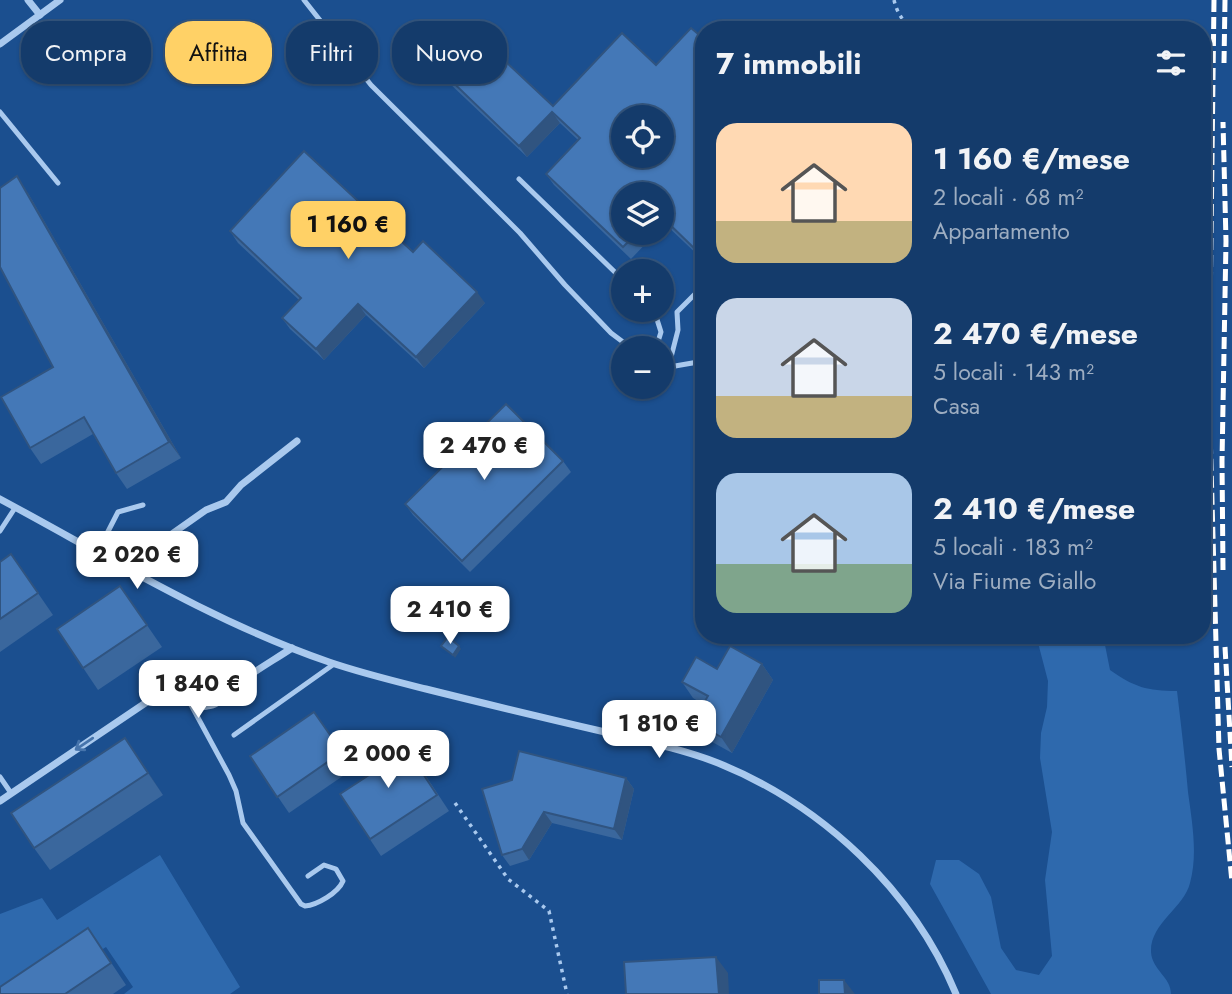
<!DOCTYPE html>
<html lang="it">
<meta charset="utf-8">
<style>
body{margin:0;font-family:Jost,sans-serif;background:#1d4271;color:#f1f3f6;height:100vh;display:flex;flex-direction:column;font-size:26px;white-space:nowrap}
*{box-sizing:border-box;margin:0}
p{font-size:23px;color:#9dadc1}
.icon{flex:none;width:38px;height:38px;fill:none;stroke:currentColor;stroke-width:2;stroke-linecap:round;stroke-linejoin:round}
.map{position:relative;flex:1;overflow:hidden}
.drawer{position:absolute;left:695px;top:21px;width:516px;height:623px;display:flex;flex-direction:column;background:#143b6b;border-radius:28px;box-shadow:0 2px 5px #0004,0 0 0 2px #33557e}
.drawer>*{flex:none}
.guide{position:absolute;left:21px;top:21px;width:569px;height:63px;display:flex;gap:14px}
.tools{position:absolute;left:611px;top:105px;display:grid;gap:14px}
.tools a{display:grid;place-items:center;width:63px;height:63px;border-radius:50%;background:#143b6b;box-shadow:0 2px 5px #0004,0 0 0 2px #33557e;font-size:35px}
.price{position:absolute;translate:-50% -60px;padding:0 16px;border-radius:14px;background:#fff;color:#222;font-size:23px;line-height:46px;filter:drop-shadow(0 2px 4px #0008)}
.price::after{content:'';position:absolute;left:50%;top:42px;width:21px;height:16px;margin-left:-10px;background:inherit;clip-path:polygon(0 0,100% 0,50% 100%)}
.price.active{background:#ffd166;color:#111}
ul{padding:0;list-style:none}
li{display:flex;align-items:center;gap:21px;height:175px;padding:0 21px}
li span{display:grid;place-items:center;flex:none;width:196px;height:140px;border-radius:21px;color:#555}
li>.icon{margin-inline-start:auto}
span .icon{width:84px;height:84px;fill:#fffc;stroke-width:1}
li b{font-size:30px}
h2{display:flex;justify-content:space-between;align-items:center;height:84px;padding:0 21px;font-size:30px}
.chip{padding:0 24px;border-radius:28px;background:#143b6b;box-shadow:0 2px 5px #0004,0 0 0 2px #33557e;font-size:24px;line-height:63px}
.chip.active{background:#ffd166;color:#111}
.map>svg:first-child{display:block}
</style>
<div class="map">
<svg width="1232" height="994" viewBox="0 0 1232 994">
<rect width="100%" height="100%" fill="#1b4f8f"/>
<g fill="#2e69ad">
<path d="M 1036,635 L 1103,635 L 1110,670 C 1134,687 1147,691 1177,691 C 1181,725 1185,758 1188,792 C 1192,822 1198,854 1190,883 C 1184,908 1150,923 1151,952 C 1152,970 1171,977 1171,994 L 991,994 L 930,884 L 936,860 L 959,860 L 979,874 L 991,897 L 1001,948 L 1016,970 L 1039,975 L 1052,956 L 1045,880 L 1052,832 L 1040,758 L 1041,733 L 1047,707 L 1048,681 Z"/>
<path d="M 160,855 L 240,987 L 230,994 L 124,994 L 133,987 L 106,947 L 32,994 L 0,994 L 0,914 L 42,898 L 57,920 Z"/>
</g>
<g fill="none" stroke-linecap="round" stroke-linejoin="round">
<g stroke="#a9c9ee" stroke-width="3.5" stroke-dasharray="3.5 5" stroke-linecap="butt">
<path d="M 894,0 C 897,13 903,22 914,30"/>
<path d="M 455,803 L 508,879 L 549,911 L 567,994"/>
</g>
<g stroke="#a9c9ee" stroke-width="5">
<path d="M 304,0 L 371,85 L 520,233 L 565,285 L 611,333 L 631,348"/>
<path d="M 0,112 L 58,183"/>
<path d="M 519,179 L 623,280"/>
<path d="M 654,310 L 661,332 L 656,348"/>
<path d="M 662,362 L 675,366 L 704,361"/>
<path d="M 669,365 L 678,330 L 677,312 L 704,285"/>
<path d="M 0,531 L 15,508"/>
<path d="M 97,553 L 118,512 L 143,505"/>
<path d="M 190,703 L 229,775 L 236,791 L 243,823 L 301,904 L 305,906 C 317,905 338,893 343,881 L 336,869 L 324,865 L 308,876"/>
<path d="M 234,735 L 334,664"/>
<path d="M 0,777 L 11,793"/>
</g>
<g stroke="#a9c9ee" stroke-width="7">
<path d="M 28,0 L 40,15"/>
<path d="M 0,44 L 60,0"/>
<path d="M 0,499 C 108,557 213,622 329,662 C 361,673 394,681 426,689 C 486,704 545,718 605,732 C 643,741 682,749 718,763 C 822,805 913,890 956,994"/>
<path d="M 126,569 L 142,555 L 206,510 L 226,502 L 241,485 L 297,441"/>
<path d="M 172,685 C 179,696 192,709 207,706 C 218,705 222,698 229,691 C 247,675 271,662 292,648"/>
<path d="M 0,801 L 178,681 C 196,673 212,681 227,692"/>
</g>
<g stroke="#fff" stroke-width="5" stroke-dasharray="12 5" stroke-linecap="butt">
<path d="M 1214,0 L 1209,395 L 1219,749 L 1232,882"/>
<path d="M 1224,63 L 1225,0"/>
<path d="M 1223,570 L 1222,461 L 1226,241 L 1223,122"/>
<path d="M 1225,647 L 1232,767"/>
</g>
</g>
<g fill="#3a679d">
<path d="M 704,39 L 704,257 L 702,259 L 665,224 L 662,227 L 662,194 L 623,233 L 656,233 L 631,259 L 554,185 L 546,174 L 578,140 L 560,123 L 527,157 L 447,81 L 439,69 L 553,106 L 656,65 Z"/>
<path d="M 28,193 L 181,458 L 127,489 L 116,473 L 93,434 L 41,464 L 30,448 L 53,367 Z"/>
<path d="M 230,231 L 413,252 L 485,303 L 424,368 L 366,315 L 324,360 L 290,329 L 282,318 L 299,300 L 238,243 Z"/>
<path d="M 563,461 L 571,472 L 470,572 L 413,515 L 405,504 Z"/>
<path d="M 11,554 L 53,615 L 0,652 L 0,562 Z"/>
<path d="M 120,586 L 162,647 L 98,690 L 57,629 Z"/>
<path d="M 762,664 L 773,680 L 732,753 L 705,738 L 693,721 L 703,704 L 693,698 L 682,682 L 717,669 Z"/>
<path d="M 314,712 L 353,769 L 289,813 L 250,756 Z"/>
<path d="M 125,738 L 163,795 L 50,870 L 34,848 Z"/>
<path d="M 412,755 L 449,811 L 381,856 L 340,794 Z"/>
<path d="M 626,778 L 634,789 L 622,840 L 552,823 L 529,860 L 510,866 L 502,855 L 482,789 Z"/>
<path d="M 88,928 L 126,985 L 113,994 L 0,994 Z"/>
</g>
<g fill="#305480">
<path d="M 552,112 L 560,123 L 527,157 L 519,146 Z"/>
<path d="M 17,176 L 28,193 L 181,458 L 169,442 Z"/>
<path d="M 477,292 L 485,303 L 424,368 L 416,357 Z"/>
<path d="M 358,304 L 366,315 L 324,360 L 316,349 Z"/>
<path d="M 459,646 L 461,649 L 455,658 L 453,655 Z"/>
<path d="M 762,664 L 773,680 L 732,753 L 721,737 Z"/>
<path d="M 125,738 L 140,760 L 163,795 L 148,773 Z"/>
<path d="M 626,778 L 634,789 L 622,840 L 614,829 Z"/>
<path d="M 544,812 L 552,823 L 529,860 L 522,849 Z"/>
<path d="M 716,957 L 728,973 L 729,994 L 719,994 Z"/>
<path d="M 844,980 L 855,994 L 845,994 Z"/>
</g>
<g fill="#4478b7" stroke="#305480" stroke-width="2" fill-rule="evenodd">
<path d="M 833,24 L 839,30 L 827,30 Z"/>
<path d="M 691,28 L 704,39 L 704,238 L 694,248 L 662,217 L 662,194 L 623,194 L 623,233 L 637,233 L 623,247 L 546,174 L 580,138 L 552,112 L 519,146 L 439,69 L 474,32 L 553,106 L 622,33 L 656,65 ZM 623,117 L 662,117 L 662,156 L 623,156 Z"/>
<path d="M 304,151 L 413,252 L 423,241 L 477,292 L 416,357 L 358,304 L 316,349 L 282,318 L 301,298 L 230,231 Z"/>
<path d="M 17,176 L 169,442 L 116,473 L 84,417 L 30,448 L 1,397 L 53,367 L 0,267 L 0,188 Z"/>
<path d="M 506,404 L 563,461 L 462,561 L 405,504 Z"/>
<path d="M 11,554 L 38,593 L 0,619 L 0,562 Z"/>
<path d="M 120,586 L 147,625 L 83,668 L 57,629 Z"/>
<path d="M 448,637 L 459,646 L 453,655 L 441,646 Z"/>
<path d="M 730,646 L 762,664 L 721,737 L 693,721 L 708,696 L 682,682 L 696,657 L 717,669 Z"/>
<path d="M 314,712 L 342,752 L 277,797 L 250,756 Z"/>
<path d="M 125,738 L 148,773 L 34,848 L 11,813 Z"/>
<path d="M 400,739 L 437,795 L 370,839 L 340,794 L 369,775 L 362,765 Z"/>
<path d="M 519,751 L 626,778 L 614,829 L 544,812 L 522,849 L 502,855 L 482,789 L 512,780 Z"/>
<path d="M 88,928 L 111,963 L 65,994 L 0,994 L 0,987 Z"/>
<path d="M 716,957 L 719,994 L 626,994 L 624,962 Z"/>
<path d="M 819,980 L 844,980 L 845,994 L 819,994 Z"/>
</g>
<defs><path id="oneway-shaft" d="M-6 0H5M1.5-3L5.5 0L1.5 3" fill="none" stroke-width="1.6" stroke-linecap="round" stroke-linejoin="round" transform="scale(1.75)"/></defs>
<use stroke="#4674ac" href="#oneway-shaft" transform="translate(84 744) rotate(146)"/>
</svg>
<div class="tools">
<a><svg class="icon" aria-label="locate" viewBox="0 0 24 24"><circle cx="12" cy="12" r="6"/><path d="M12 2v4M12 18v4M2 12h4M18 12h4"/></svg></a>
<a><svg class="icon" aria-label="layers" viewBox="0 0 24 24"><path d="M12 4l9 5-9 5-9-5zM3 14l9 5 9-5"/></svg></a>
<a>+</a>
<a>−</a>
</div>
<b class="price active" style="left:348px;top:261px">1 160 €</b>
<b class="price" style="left:484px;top:482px">2 470 €</b>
<b class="price" style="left:137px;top:591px">2 020 €</b>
<b class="price" style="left:450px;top:646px">2 410 €</b>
<b class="price" style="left:198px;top:720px">1 840 €</b>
<b class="price" style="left:659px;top:760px">1 810 €</b>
<b class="price" style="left:388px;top:790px">2 000 €</b>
<div class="guide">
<a class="chip">Compra</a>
<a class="chip active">Affitta</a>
<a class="chip">Filtri</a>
<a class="chip">Nuovo</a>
</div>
<section class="drawer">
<h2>7 immobili<svg class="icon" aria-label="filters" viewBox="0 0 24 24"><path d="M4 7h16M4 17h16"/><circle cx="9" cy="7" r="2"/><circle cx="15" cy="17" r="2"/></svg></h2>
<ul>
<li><span style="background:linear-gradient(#ffd9b3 70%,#c2b280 0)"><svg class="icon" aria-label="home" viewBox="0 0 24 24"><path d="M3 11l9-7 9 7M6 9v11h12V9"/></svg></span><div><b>1 160 €/mese</b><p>2 locali · 68 m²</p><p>Appartamento</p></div></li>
<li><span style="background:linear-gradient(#c9d6e8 70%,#c2b280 0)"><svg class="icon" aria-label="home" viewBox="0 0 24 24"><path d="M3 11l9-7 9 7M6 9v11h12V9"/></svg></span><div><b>2 470 €/mese</b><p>5 locali · 143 m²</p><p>Casa</p></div></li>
<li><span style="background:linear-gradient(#a9c7e8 65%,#7fa58c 0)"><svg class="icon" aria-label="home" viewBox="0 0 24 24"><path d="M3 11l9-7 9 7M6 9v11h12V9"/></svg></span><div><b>2 410 €/mese</b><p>5 locali · 183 m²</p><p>Via Fiume Giallo</p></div></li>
</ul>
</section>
</div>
